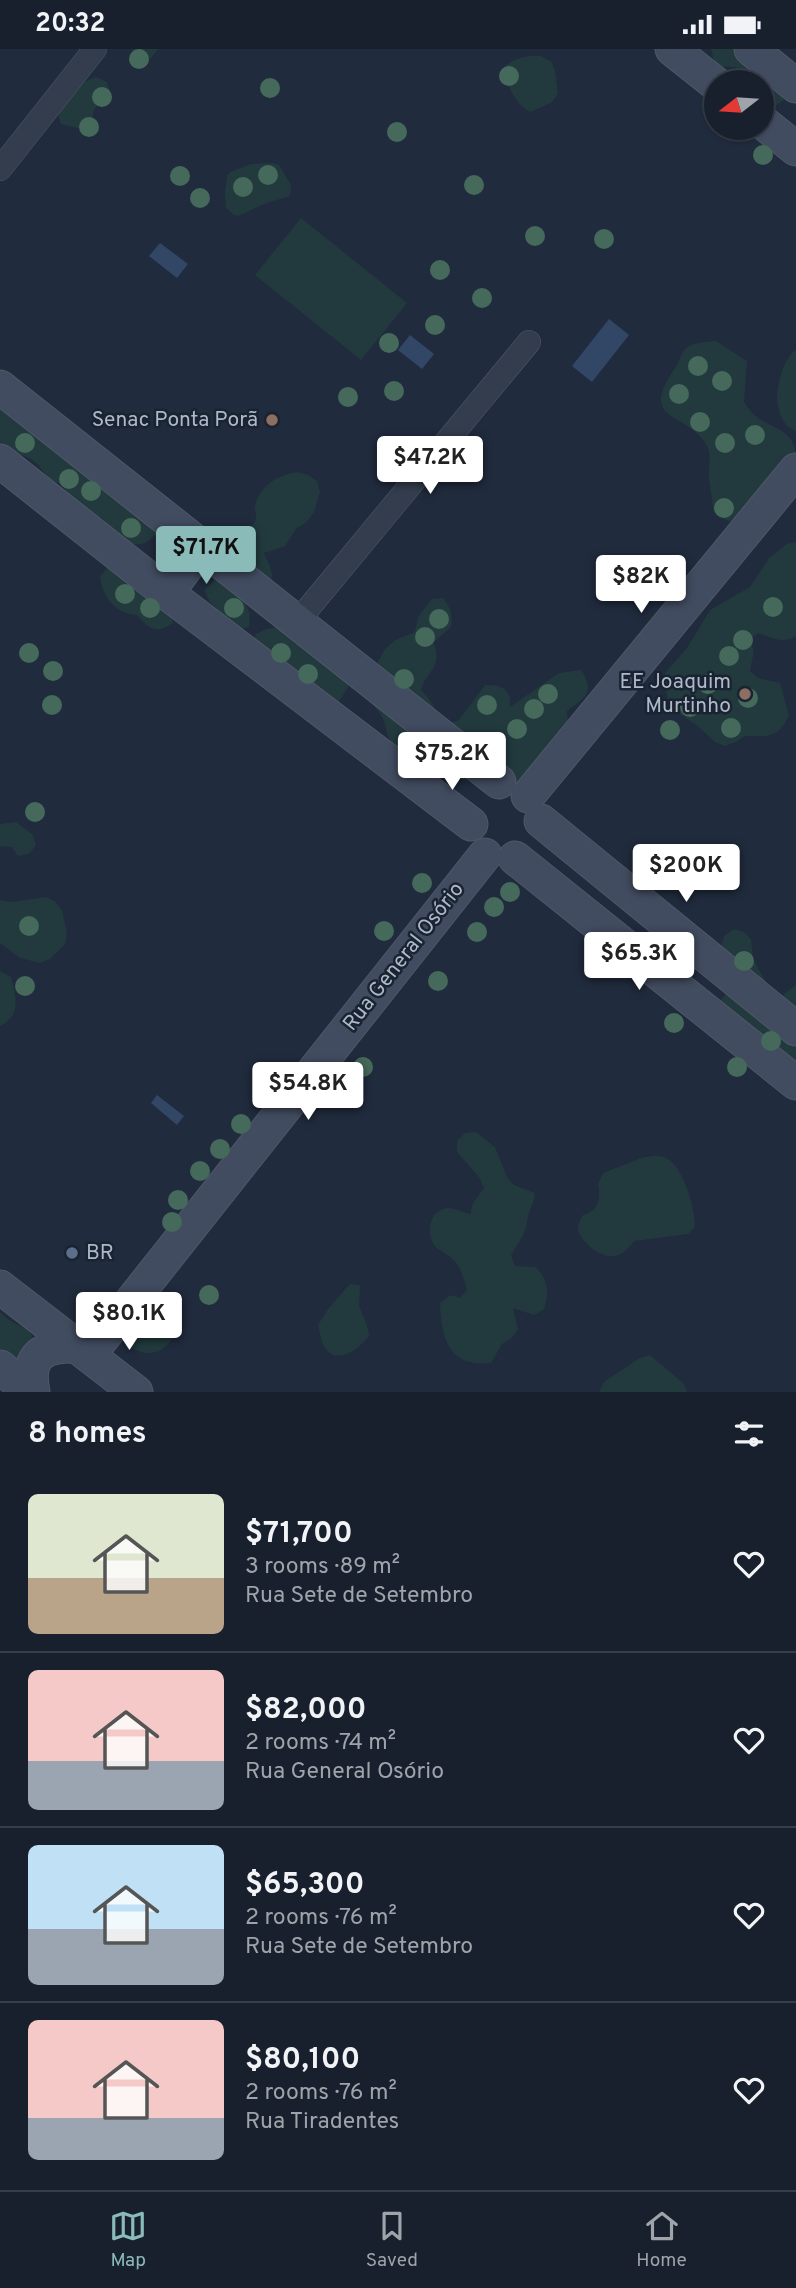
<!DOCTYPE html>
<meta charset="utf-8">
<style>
body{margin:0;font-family:Overpass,sans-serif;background:#212836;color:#f1f3f6;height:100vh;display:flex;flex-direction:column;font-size:26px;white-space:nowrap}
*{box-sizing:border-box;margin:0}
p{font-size:23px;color:#9fa3aa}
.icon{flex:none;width:38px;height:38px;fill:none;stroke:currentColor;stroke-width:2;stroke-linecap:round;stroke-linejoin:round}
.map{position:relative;height:1343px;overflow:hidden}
.drawer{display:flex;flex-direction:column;background:#18202e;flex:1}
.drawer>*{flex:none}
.needle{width:46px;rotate:253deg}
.buttons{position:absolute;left:704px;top:21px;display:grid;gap:14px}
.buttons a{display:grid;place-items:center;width:70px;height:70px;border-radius:50%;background:#18202e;box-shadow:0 2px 5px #0004,0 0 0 2px #363e4a;font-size:35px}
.price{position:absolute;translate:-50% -60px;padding:0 16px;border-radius:7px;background:#fff;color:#222;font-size:23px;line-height:46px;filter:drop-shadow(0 2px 4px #0008)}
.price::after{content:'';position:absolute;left:50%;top:42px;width:21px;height:16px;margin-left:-10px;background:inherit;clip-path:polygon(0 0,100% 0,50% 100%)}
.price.current{background:#8bbbb9;color:#111}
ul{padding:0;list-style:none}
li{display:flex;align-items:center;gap:21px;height:175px;padding:0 28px}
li+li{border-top:2px solid #363e4a}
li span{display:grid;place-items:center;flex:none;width:196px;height:140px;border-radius:10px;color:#555}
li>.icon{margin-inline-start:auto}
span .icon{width:84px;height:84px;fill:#fffc;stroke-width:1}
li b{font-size:30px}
h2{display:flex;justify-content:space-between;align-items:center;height:84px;padding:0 28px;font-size:30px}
.status{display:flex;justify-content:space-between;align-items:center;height:49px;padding:0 35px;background:#18202e;direction:ltr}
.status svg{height:19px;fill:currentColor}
.tabs{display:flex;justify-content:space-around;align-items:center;height:98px;border-top:2px solid #363e4a;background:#18202e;font-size:19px;color:#9fa3aa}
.tabs a{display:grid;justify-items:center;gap:4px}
.tabs .current{color:#8bbbb9}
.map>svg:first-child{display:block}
</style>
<div class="status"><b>20:32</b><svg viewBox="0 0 49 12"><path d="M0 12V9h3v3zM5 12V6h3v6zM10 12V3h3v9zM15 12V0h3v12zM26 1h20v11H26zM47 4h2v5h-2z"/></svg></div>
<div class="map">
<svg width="796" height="1343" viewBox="0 0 796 1343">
<rect width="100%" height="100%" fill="#202b3d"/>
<g fill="#223a3e">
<path d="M 132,0 L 158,0 L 151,9 L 145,11 L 134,7 Z"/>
<path d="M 711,0 L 760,0 L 754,22 C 742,21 734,16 722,18 L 714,12 Z"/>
<path d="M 528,7 L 540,7 L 551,12 L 555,22 L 558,45 L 551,54 L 530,63 C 515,55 505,34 505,17 L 514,11 Z"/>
<path d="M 766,24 L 774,31 L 784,51 L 765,63 L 761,61 L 761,33 L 745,33 L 756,26 Z"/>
<path d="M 96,28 L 107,33 L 110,44 C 96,57 91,59 93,78 L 82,80 L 61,75 L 58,65 L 76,37 Z"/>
<path d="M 273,114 L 279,116 L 291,136 L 290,147 L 264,155 L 239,167 L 234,166 L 226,159 L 225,143 L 227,127 L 230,123 L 251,115 Z"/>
<path d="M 301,169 L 407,254 L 361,311 L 255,226 Z"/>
<path d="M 716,292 L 747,312 L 744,353 C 748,359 753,366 759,370 C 777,380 795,384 796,407 L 741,469 L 731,473 L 721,468 L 713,461 C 713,449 710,440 709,429 C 708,417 712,407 707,397 C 688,361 636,375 675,319 C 679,314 680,305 685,300 C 692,293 706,293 716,292 Z"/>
<path d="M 794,302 L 796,302 L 796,382 C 767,371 776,320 794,302 Z"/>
<path d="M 0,357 L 41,386 L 45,396 L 66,400 L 162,477 C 140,511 120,492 102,469 L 91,470 C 86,465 83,460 79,454 C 73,446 68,447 62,435 C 41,430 44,415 27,408 C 18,404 8,407 0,401 Z"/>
<path d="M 297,423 L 308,426 L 317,432 L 320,443 L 314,463 L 307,473 L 297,479 L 285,497 L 264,504 C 267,511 272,520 272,526 C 271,539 257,551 246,556 L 250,566 L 249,578 L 238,581 L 210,553 L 204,541 L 214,532 C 213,509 222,508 241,499 C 243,482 253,480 256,469 C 257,465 254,461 255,457 C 260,436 278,426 297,423 Z"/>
<path d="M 796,493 L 796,587 C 782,595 772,589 758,584 L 749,591 L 754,601 L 750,622 L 758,629 L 780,634 L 789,666 L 784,676 L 777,683 L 767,687 L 745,687 L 736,693 L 725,697 L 715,693 L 699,678 L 671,659 L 664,636 L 665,624 L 687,599 L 710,561 L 750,538 L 769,509 L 787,495 Z"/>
<path d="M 117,517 L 168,553 L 173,573 C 159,586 148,580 137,566 C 115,564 103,549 100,528 L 107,519 Z"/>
<path d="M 443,549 C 451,559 453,566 451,578 L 434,593 C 442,623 428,618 421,641 C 432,651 436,665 447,674 L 458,672 L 485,636 C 502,635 512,641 510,658 L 559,624 L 581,621 C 596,643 585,649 567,662 L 568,672 L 540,740 L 463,731 L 432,713 C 412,721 396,705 388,687 C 386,681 385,672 381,666 C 374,655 366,652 359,639 L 373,622 L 385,600 L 395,591 L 415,583 L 418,568 L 432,550 Z"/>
<path d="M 277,578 L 351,634 L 338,654 L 250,600 L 256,585 L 266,580 Z"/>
<path d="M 16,773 L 33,786 L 36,796 L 29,805 L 18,807 L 12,798 L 0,797 L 0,775 Z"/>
<path d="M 46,848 L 56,853 L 62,862 L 67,884 L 65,895 L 50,910 L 40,914 L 20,909 L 0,894 L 0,851 L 12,853 Z"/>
<path d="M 734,880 L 744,883 L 751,890 L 753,910 L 779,957 L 784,945 L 796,936 L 796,1016 L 715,958 L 729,941 L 721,898 L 724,887 Z"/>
<path d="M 0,922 L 11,928 C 16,947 22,967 0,977 Z"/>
<path d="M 476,1083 L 495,1098 L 507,1128 L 514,1136 L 535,1144 C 534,1154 530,1159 528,1168 C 526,1185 520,1191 511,1206 L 515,1217 L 536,1218 C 548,1232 550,1243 544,1260 L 534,1266 L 513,1259 L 518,1280 L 512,1289 L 502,1295 L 491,1314 C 448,1319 441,1288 440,1254 L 450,1246 L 460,1249 L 467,1241 C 464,1232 462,1222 457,1215 C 451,1207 443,1204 436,1198 C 424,1186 430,1160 448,1159 C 454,1159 463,1163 470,1165 L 473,1154 L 484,1139 L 479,1128 L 457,1103 L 457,1092 L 465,1084 Z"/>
<path d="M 654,1107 C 658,1107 662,1107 666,1109 C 684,1118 695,1159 695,1178 L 688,1185 L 634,1192 C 628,1200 621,1208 610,1207 C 598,1207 577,1190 578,1177 C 579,1173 581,1169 583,1166 C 599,1162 601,1149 598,1135 L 603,1124 L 644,1108 Z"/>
<path d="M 350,1235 L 360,1236 L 359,1257 L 367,1276 L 369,1287 C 360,1299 338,1317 325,1299 C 321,1293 320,1283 318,1276 L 328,1260 Z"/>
<path d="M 154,1251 C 172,1256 177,1265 177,1283 C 163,1307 145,1311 124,1293 L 122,1281 L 133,1258 Z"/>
<path d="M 0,1263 C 17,1283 38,1271 34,1309 L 0,1314 Z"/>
<path d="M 650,1306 L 684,1335 L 687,1343 L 599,1343 L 604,1333 L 640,1309 Z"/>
</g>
<g fill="#324666">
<path d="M 160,194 L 188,215 L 177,229 L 149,207 Z"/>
<path d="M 609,270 L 629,286 L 592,333 L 572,317 Z"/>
<path d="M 410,286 L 434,305 L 422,320 L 398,301 Z"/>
<path d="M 157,1046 L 184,1067 L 177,1076 L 151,1054 Z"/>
</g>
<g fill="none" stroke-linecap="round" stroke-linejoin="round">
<defs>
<g id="street">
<path d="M 0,120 L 95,0"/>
<path d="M 297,573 L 529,293"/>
</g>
<g id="secondary">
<path d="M 672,0 L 716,35"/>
<path d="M 751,0 L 796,37"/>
<path d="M 761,72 L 796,100"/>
<path d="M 0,338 L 499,733"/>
<path d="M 0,412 L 167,544 L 471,775"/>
<path d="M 167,544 L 201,498"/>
<path d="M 528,747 L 796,421"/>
<path d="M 541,772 L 796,980"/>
<path d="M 515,809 L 796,1034"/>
<path d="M 0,1238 L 136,1343"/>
<path d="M 89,1306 L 485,806"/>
<path d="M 0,1318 L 30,1343"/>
<path d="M 33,1343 C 26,1306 43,1296 77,1297"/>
</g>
</defs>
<use href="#street" stroke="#4f5867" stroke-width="24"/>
<use href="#secondary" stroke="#4f5867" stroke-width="35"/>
<use href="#street" stroke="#343d4d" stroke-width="23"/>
<use href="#secondary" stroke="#424c60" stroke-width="33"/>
</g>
<g fill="#45695a">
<circle cx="139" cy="10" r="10"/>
<circle cx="509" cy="27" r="10"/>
<circle cx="270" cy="39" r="10"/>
<circle cx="102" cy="48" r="10"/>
<circle cx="89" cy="78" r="10"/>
<circle cx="397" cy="83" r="10"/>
<circle cx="763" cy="106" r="10"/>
<circle cx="268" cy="126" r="10"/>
<circle cx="180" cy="127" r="10"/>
<circle cx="474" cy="136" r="10"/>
<circle cx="243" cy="138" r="10"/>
<circle cx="200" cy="149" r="10"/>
<circle cx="535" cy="187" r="10"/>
<circle cx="604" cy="190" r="10"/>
<circle cx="440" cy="221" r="10"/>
<circle cx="482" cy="249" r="10"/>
<circle cx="435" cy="276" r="10"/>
<circle cx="389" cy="294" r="10"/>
<circle cx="698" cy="317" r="10"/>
<circle cx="722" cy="332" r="10"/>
<circle cx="394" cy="342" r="10"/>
<circle cx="679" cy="345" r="10"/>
<circle cx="348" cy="348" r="10"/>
<circle cx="700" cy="373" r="10"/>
<circle cx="755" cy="386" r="10"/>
<circle cx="25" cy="394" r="10"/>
<circle cx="725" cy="394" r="10"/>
<circle cx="69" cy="430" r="10"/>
<circle cx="91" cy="442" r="10"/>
<circle cx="724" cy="459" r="10"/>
<circle cx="131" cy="479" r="10"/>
<circle cx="125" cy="545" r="10"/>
<circle cx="773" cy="558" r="10"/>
<circle cx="150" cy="559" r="10"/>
<circle cx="234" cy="559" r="10"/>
<circle cx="439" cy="570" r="10"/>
<circle cx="425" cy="588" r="10"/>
<circle cx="743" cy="591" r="10"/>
<circle cx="29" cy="604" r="10"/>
<circle cx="281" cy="604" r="10"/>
<circle cx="729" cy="607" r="10"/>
<circle cx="53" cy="622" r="10"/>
<circle cx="308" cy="625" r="10"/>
<circle cx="404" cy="630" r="10"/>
<circle cx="708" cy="635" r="10"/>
<circle cx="548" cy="645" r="10"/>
<circle cx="748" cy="649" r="10"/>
<circle cx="52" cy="656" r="10"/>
<circle cx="487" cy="656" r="10"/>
<circle cx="690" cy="658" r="10"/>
<circle cx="534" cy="660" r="10"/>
<circle cx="731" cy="679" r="10"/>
<circle cx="517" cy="680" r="10"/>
<circle cx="670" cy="681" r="10"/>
<circle cx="35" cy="763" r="10"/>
<circle cx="422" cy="834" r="10"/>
<circle cx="510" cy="843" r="10"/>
<circle cx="494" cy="858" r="10"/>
<circle cx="29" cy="877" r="10"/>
<circle cx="384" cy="882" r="10"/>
<circle cx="477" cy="883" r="10"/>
<circle cx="664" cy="907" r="10"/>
<circle cx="744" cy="912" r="10"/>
<circle cx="438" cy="932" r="10"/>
<circle cx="25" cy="937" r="10"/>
<circle cx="674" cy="974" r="10"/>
<circle cx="771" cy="992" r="10"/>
<circle cx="363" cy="1018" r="10"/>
<circle cx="737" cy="1018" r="10"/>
<circle cx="271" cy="1033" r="10"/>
<circle cx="241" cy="1075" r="10"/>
<circle cx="220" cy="1100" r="10"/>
<circle cx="200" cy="1122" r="10"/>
<circle cx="178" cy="1151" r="10"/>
<circle cx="172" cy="1173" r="10"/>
<circle cx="209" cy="1246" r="10"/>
<circle cx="149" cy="1277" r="10"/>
</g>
<g fill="#8d6e63" stroke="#192331" stroke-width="2.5">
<circle cx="272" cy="371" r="7"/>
<circle cx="745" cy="645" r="7"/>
</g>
<circle fill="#5c6f8a" stroke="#192331" stroke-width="2.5" cx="72" cy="1204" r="7"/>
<g text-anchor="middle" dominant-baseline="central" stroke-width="5" stroke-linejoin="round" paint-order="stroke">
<g font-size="21" fill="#afb8c9" stroke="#192331" text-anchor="end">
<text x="258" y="371">Senac Ponta Porã</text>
<text x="731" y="633">EE Joaquim<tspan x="731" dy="24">Murtinho</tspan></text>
<text x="86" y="1204" text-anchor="start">BR</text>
</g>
<g font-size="21" fill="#afb8c9" stroke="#192331">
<text transform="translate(404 908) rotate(-52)">Rua General Osório</text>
</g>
</g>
</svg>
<div class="buttons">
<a><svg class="needle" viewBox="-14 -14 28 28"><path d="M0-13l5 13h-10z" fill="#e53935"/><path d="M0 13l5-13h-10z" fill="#9fa3aa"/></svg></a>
</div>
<b class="price" style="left:430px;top:447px">$47.2K</b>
<b class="price current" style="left:206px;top:537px">$71.7K</b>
<b class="price" style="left:641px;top:566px">$82K</b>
<b class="price" style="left:452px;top:743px">$75.2K</b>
<b class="price" style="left:686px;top:855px">$200K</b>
<b class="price" style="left:639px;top:943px">$65.3K</b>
<b class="price" style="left:308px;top:1073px">$54.8K</b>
<b class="price" style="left:129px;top:1303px">$80.1K</b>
</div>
<section class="drawer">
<h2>8 homes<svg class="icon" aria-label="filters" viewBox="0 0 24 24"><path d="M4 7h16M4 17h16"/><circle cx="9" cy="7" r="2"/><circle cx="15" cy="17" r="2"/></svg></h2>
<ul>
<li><span style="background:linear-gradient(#dfe7d0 60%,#b9a48a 0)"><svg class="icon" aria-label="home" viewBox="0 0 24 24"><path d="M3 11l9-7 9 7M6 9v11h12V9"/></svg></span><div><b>$71,700</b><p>3 rooms · 89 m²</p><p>Rua Sete de Setembro</p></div><svg class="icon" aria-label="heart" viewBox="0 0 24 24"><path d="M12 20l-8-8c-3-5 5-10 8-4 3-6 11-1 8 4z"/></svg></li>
<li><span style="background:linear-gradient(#f6c9c9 65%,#9aa5b1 0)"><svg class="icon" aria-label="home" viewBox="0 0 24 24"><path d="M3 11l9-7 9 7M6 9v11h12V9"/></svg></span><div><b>$82,000</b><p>2 rooms · 74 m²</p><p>Rua General Osório</p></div><svg class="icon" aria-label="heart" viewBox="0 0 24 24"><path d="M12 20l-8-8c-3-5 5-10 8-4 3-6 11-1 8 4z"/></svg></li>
<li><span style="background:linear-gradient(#bfe0f5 60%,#9aa5b1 0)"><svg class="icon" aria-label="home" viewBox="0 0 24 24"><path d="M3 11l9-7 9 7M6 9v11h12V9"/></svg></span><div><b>$65,300</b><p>2 rooms · 76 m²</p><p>Rua Sete de Setembro</p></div><svg class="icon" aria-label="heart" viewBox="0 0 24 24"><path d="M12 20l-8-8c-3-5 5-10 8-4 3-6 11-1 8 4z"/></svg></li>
<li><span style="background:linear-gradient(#f6c9c9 70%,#9aa5b1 0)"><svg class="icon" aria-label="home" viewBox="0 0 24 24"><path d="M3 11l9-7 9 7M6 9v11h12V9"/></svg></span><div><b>$80,100</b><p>2 rooms · 76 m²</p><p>Rua Tiradentes</p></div><svg class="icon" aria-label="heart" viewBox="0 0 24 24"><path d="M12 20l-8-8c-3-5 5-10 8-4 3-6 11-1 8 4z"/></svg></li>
</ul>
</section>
<nav class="tabs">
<a class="current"><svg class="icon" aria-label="map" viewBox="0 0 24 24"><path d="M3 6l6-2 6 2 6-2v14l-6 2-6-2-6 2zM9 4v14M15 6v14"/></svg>Map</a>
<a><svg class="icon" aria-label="saved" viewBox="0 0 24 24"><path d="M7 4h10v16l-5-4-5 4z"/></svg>Saved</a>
<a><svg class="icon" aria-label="home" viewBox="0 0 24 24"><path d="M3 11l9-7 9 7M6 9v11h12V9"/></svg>Home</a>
</nav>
